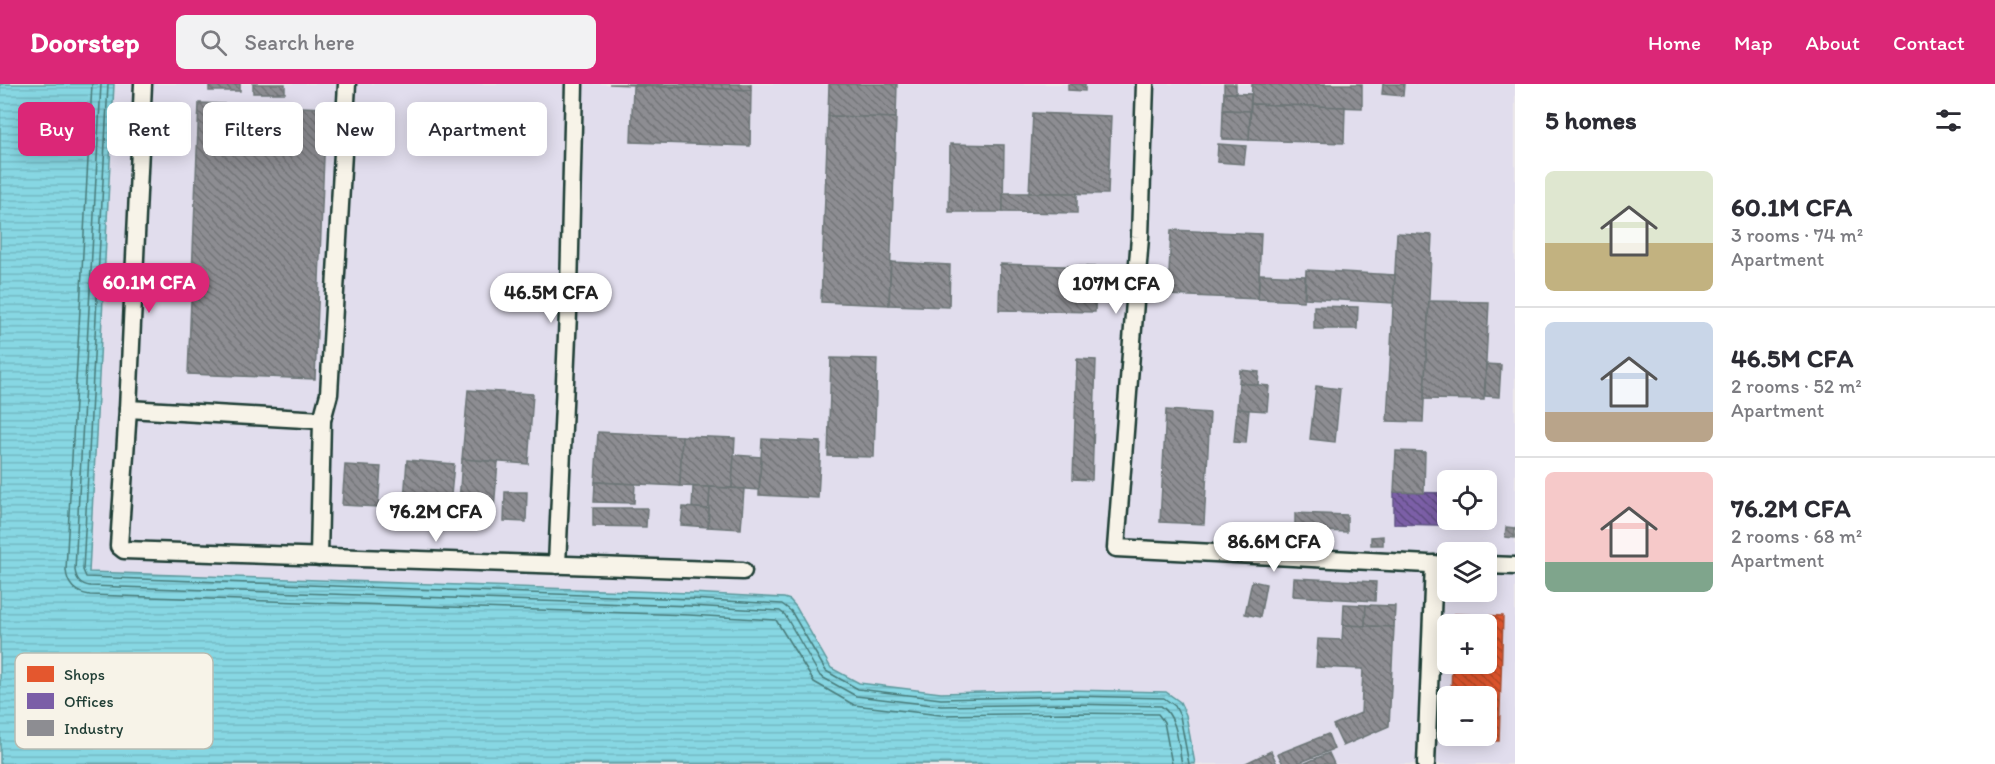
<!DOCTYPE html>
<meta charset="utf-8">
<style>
body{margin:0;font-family:Itim,sans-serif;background:#f2f2f3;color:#2b2b33;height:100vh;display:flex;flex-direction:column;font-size:22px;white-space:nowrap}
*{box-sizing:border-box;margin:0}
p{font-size:20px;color:#7c7c81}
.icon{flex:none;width:33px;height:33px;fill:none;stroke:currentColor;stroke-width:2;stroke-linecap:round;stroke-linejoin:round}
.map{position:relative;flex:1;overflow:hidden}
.side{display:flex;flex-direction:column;background:#fff;width:480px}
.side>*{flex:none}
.top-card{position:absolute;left:18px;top:18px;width:570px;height:54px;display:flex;gap:12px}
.controls{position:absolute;left:1437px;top:386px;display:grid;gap:12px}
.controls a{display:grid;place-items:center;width:60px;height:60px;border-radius:9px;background:#fff;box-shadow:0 3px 15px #0003;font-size:30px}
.price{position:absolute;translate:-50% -51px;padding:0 14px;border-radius:21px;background:#fff;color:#222;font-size:20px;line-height:39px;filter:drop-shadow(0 2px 3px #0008)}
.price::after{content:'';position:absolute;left:50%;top:36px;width:18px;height:14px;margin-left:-9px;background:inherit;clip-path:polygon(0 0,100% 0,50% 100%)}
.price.current{background:#db2777;color:#fff}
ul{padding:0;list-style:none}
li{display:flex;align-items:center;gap:18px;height:150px;padding:0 30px}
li+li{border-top:2px solid #e1e1e2}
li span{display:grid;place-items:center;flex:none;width:168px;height:120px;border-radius:9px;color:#555}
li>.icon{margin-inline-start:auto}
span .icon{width:72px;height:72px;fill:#fffc;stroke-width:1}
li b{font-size:26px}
h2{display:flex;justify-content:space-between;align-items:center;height:72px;padding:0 30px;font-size:26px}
.tag{padding:0 21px;border-radius:9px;background:#fff;box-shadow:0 3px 15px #0003;font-size:21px;line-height:54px}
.tag.current{background:#db2777;color:#fff}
header{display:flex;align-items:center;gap:36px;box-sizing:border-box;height:84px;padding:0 30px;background:#db2777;color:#fff}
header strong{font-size:28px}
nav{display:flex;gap:33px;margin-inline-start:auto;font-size:21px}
.search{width:420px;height:54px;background:#f2f2f3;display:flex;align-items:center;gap:15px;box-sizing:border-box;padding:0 21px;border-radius:9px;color:#7c7c81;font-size:22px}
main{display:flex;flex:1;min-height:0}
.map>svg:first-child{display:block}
</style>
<header>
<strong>Doorstep</strong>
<div class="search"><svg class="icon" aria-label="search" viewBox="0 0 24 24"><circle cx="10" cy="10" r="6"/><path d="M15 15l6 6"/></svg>Search here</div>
<nav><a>Home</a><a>Map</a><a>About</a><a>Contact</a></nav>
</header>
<main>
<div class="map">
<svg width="1515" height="680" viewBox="0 0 1515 680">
<defs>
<pattern id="water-rules" width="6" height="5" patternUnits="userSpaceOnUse" patternTransform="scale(1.5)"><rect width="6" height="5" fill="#87d7e3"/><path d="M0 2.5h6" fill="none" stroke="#74b9c3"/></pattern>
<pattern id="shops-back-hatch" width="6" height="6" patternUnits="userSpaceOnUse" patternTransform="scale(1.5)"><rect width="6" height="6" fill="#e4572e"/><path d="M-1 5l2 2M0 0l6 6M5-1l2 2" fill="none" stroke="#b84928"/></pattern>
<pattern id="offices-back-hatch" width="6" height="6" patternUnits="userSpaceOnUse" patternTransform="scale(1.5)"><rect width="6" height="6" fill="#7b5ea7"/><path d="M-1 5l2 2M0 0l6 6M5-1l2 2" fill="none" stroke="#5e4b81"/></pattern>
<pattern id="industry-back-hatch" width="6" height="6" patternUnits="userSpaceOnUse" patternTransform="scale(1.5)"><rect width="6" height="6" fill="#8d8d92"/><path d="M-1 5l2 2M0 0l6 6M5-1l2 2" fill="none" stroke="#737478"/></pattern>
</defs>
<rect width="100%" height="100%" fill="#ede9ea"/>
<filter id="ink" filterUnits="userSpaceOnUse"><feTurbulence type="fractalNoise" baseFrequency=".0167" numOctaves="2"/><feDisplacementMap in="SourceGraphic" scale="12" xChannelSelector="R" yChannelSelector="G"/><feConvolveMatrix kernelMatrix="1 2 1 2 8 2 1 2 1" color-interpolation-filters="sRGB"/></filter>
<g filter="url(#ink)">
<path fill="#e1dded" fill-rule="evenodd" d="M 114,0 L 1515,0 L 1515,680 L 1195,680 L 1190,656 L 1069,606 L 941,609 L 859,599 L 831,584 L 813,555 L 89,488 ZM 1448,396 L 1486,396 L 1486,435 L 1448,435 ZM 1448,468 L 1486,468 L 1486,507 L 1448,507 ZM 1448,540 L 1486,540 L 1486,579 L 1448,579 ZM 1448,612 L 1486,612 L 1486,651 L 1448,651 Z"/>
<path fill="url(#water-rules)" stroke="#5d999d" stroke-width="1.5" d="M 0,0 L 114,0 L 89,488 L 690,509 L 784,514 L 790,516 L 796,523 L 831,584 L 859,599 L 941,609 L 1069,606 L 1166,608 L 1180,618 L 1186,631 L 1195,680 L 0,680 Z"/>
<path fill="url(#shops-back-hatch)" stroke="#a94f30" stroke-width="1.5" d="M 1454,530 L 1503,532 L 1499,657 L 1450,656 L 1450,651 L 1486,651 L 1486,612 L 1451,612 L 1452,579 L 1486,579 L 1486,540 L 1453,540 Z"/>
<path fill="url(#offices-back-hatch)" stroke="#5f5484" stroke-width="1.5" d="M 1394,408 L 1448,409 L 1448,435 L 1479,435 L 1479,442 L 1394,440 Z"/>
<g fill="url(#industry-back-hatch)" stroke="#6c7576" stroke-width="1.5">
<rect x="209" y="0" width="31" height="7"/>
<rect x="253" y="0" width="32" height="9"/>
<path d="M 609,0 L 751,0 L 751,6 Z"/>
<path d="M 829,0 L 897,0 L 896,34 L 828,32 Z"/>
<path d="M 1068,0 L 1085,0 L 1085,7 L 1068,6 Z"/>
<rect x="1224" y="0" width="12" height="9"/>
<path d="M 1252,0 L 1362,0 L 1362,24 L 1251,20 Z"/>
<path d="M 1383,0 L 1404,0 L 1403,12 L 1382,10 Z"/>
<path d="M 633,2 L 751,6 L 750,62 L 631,58 Z"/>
<path d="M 1224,9 L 1251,10 L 1250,27 L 1223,26 Z"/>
<path d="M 199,19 L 326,24 L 315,295 L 188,290 Z"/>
<path d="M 1251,20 L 1345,23 L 1344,59 L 1249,56 Z"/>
<path d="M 1223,26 L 1250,27 L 1249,56 L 1222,55 Z"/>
<path d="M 1033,29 L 1111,32 L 1108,110 L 1029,109 Z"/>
<path d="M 828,32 L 896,34 L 889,221 L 821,218 Z"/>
<path d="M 950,60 L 1004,61 L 1003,128 L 949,128 Z"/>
<path d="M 1218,60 L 1246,62 L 1244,80 L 1217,78 Z"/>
<path d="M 1003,109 L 1077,109 L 1077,129 L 1003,128 Z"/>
<path d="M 1171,146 L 1261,150 L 1258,215 L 1168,211 Z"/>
<path d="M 1397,149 L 1432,151 L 1423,338 L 1387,337 Z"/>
<path d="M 891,178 L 950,181 L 949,223 L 889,221 Z"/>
<path d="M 1000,180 L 1096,183 L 1095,228 L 999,226 Z"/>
<path d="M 1306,186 L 1395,191 L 1393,219 L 1305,214 Z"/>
<path d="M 1260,190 L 1305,192 L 1304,217 L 1258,215 Z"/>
<path d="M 1429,217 L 1489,218 L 1484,316 L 1424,315 Z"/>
<path d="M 1314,222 L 1358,223 L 1357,245 L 1314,245 Z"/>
<path d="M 831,274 L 877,275 L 874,373 L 828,372 Z"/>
<path d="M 1077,275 L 1096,276 L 1092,396 L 1073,395 Z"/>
<path d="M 1486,280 L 1501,281 L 1499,313 L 1485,312 Z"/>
<path d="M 1240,286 L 1259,288 L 1258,301 L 1239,299 Z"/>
<path d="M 1239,299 L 1269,302 L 1267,327 L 1237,325 Z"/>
<path d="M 1316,302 L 1340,305 L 1335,358 L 1310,355 Z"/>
<path d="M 468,306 L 533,310 L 528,380 L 462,375 Z"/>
<path d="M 1237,325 L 1249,326 L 1246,359 L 1234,358 Z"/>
<path d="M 1166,326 L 1210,329 L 1204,440 L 1160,438 Z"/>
<path d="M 598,348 L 682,352 L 680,402 L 595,398 Z"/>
<path d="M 682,352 L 735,354 L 732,404 L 680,402 Z"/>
<path d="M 762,355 L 821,358 L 818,414 L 759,411 Z"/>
<path d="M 1396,367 L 1425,368 L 1424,409 L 1394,408 Z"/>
<path d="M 734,371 L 761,373 L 759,406 L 732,404 Z"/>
<path d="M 462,375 L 498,378 L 493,436 L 458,433 Z"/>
<path d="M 407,376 L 454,380 L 449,432 L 403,429 Z"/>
<path d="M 345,381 L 381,383 L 378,423 L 342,421 Z"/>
<path d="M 595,398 L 635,400 L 634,419 L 594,418 Z"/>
<path d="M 693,403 L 710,403 L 709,425 L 692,424 Z"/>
<path d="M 710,403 L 744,405 L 741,445 L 708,443 Z"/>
<path d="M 505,408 L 527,408 L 526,438 L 504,437 Z"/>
<path d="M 683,423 L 709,425 L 708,443 L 681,441 Z"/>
<path d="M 593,424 L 647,424 L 646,443 L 593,442 Z"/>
<path d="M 1295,429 L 1347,431 L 1347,448 L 1295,446 Z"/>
<path d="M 1506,443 L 1515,444 L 1515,454 L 1505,453 Z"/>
<path d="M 1383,452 L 1383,461 L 1371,461 L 1371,453 Z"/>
<path d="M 1294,494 L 1376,498 L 1375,517 L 1293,512 Z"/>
<path d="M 1252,497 L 1266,500 L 1260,533 L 1245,530 Z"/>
<path d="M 1344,520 L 1366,521 L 1365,542 L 1343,541 Z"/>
<path d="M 1366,521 L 1395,522 L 1394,543 L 1365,542 Z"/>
<path d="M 1343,541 L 1394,543 L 1389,642 L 1343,662 L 1333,641 L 1361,629 L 1363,585 L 1316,583 L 1318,555 L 1342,556 Z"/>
<path d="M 1328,650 L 1334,665 L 1296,680 L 1283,680 L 1278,670 Z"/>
<path d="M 1271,667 L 1277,680 L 1244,680 Z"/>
<path d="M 1329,669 L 1334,680 L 1303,680 Z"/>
</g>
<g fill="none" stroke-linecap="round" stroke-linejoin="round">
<g stroke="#497b7a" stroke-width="1.5">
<path d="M 92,0 L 66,486 C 67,500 75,509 90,511 L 689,531 L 776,536 L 814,598 L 854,621 L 940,631 L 1069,629 L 1158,630 L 1164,638 L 1172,680"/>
<path d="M 101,0 L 75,486 C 76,495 81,501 90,502 L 690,522 L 780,527 L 785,531 L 820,592 L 856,612 L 941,622 L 1069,620 L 1161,622 C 1178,633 1178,661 1182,680"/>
<path d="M 108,0 L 83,486 L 86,493 L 690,515 L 782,520 L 791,527 L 826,587 L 858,605 L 941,615 L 1069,612 L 1164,614 L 1175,622 L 1180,632 L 1189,680"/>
</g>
<defs>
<g id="minor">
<path d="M 143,0 L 128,325 L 119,462 L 124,466 L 743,487"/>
<path d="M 1145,0 L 1140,153 L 1116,464 L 1448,481"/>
<path d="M 128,325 L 322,336"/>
<path d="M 319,473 L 322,336 L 329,310 L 347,0"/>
<path d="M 557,481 L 569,206 L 574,0"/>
<path d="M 1486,481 L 1515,482"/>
<path d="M 1426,680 L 1434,480"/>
</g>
</defs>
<use href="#minor" stroke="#1f3d34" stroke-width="21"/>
<use href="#minor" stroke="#f7f3e8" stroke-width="16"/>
</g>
</g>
<rect x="15" y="569" width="198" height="96" rx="9" fill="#f7f3e8" stroke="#b6bcb2" stroke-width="1.5"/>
<rect x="27" y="582" width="27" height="16" fill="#e4572e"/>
<rect x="27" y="609" width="27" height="16" fill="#7b5ea7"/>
<rect x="27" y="636" width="27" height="16" fill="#8d8d92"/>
<g font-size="16" fill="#1f3d34">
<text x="64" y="596">Shops</text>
<text x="64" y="623">Offices</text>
<text x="64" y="650">Industry</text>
</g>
</svg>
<div class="controls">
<a><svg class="icon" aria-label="locate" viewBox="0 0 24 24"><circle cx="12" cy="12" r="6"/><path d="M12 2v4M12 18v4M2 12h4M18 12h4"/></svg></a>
<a><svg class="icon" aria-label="layers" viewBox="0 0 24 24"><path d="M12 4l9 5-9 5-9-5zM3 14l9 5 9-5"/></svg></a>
<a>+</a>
<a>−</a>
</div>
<b class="price current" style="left:149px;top:230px">60.1M CFA</b>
<b class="price" style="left:1116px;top:231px">107M CFA</b>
<b class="price" style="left:551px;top:240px">46.5M CFA</b>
<b class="price" style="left:436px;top:459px">76.2M CFA</b>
<b class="price" style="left:1274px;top:489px">86.6M CFA</b>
<div class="top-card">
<a class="tag current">Buy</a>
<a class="tag">Rent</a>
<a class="tag">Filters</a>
<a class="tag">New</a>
<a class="tag">Apartment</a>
</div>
</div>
<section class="side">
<h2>5 homes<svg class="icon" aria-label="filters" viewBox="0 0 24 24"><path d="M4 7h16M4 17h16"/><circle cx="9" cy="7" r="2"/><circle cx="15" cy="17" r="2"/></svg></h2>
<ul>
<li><span style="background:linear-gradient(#dfe7d0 60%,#c2b280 0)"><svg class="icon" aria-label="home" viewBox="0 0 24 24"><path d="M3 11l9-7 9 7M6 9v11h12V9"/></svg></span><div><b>60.1M CFA</b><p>3 rooms · 74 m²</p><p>Apartment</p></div></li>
<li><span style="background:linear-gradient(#c9d6e8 75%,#b9a48a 0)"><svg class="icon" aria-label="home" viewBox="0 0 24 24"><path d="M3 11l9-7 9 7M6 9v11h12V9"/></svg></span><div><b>46.5M CFA</b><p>2 rooms · 52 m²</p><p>Apartment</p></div></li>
<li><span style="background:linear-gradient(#f6c9c9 75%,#7fa58c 0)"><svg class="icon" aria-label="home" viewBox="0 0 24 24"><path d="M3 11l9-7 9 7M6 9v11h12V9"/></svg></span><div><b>76.2M CFA</b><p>2 rooms · 68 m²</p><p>Apartment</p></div></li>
</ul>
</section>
</main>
